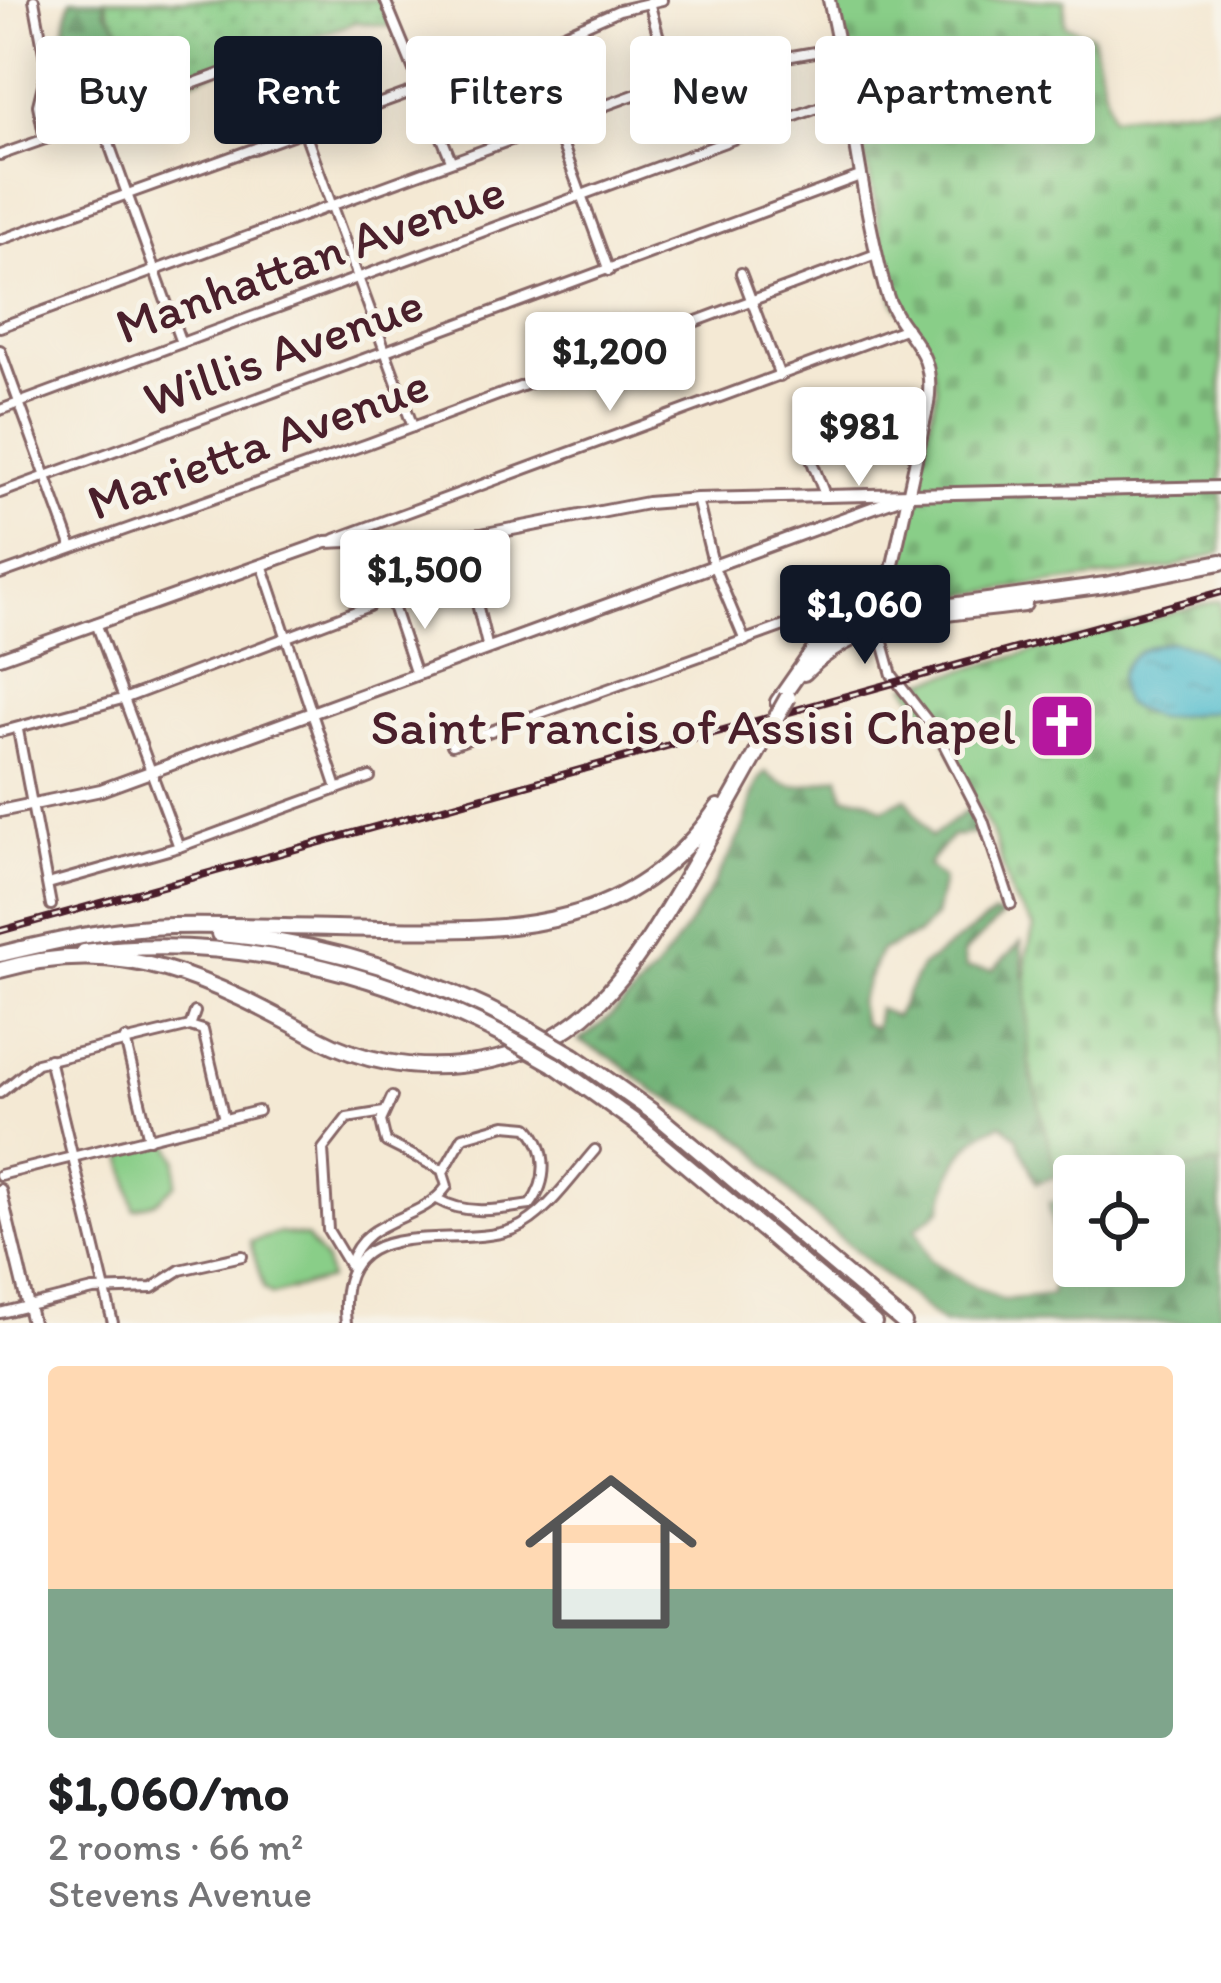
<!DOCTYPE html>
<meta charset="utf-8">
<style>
body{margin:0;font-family:Itim,sans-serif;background:#f2f2f2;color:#202124;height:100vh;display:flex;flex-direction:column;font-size:45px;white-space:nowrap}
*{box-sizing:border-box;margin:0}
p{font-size:39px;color:#757577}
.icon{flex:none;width:66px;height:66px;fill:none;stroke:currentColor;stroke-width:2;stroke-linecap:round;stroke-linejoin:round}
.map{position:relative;height:1323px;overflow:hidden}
.sheet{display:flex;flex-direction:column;background:#fff;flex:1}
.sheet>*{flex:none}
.banner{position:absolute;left:36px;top:36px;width:1149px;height:108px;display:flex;gap:24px}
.buttons{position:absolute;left:1053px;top:1155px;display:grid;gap:24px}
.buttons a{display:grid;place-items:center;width:132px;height:132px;border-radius:12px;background:#fff;box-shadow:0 6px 30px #0003;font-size:60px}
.price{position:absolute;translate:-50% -102px;padding:0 27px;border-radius:12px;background:#fff;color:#222;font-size:39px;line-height:78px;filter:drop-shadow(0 3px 6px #0008)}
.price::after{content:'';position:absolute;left:50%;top:72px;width:36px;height:27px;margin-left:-18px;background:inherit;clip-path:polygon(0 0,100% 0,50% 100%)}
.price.current{background:#111827;color:#fff}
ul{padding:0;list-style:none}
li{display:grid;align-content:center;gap:24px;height:636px;padding:0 48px}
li+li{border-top:3px solid #e0e0e0}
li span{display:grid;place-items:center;height:372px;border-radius:12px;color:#555}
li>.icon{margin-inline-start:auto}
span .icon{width:216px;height:216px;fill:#fffc;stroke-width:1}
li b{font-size:51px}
.chip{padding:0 42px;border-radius:12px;background:#fff;box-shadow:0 6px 30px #0003;font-size:42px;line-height:108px}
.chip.current{background:#111827;color:#fff}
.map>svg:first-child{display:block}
</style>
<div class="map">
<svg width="1221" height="1323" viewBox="0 0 1221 1323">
<defs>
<pattern id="grass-dots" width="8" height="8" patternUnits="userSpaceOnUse" patternTransform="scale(3)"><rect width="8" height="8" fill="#89ce88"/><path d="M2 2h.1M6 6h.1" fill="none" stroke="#78b076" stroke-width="1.8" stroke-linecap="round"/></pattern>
<pattern id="forest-firs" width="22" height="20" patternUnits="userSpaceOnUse" patternTransform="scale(3)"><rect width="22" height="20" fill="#6eb174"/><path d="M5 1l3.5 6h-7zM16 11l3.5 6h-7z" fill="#5c8f5f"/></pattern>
<pattern id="cemetery-stones" width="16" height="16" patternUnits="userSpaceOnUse" patternTransform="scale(3)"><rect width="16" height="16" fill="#89ce88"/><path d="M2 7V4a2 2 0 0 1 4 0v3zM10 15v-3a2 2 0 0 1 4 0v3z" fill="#78b076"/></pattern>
<pattern id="water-ripples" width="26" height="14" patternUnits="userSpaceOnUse" patternTransform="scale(3)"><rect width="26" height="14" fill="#52bdce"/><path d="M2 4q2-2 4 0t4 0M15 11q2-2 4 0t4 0" fill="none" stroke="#4699a7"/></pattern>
</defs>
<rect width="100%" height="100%" fill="#f7f3e8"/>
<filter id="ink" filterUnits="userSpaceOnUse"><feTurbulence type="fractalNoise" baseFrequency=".00833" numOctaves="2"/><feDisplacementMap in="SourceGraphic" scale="24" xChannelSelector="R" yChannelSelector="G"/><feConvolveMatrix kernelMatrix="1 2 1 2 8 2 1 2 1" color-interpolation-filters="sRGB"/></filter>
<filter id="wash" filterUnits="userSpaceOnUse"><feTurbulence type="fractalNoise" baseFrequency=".004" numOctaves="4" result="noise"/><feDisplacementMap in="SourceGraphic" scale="48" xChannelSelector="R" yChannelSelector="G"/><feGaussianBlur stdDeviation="2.7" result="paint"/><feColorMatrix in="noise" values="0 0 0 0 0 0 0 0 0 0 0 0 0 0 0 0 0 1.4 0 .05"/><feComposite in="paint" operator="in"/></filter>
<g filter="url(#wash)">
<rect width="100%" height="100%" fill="#f4e9d4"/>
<path fill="url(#grass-dots)" stroke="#6a765a" stroke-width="3" d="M 105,0 L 379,0 L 392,27 L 356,22 L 135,100 Z"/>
<g fill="url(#forest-firs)" stroke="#5c6850" stroke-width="3">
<path d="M 71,0 L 105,0 L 105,11 L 119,27 L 116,48 L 135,100 L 55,130 C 57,100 62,24 71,0 Z"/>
<path d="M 766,772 C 789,796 810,784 839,776 L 844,796 L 866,798 L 883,809 L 906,798 L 931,837 L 968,810 L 980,833 L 952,836 L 928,865 L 943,879 L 935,917 L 917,935 L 880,951 L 859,1002 L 863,1024 L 875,1028 L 878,1008 L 895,1017 L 921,967 L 994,914 L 1002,916 L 963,954 L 966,968 L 993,970 L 1021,942 L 1024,977 L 1043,975 L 1031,1078 L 1059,1127 L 1072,1171 L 1037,1183 L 1016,1136 L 1002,1124 C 962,1139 950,1169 942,1209 L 916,1228 L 930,1260 L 965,1282 L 1003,1300 L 1051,1295 L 1058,1260 L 1049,1203 L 1062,1200 L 1074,1266 L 1164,1266 L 1164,1176 L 1118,1176 L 1117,1169 L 1220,1158 L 1221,1323 L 942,1323 L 801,1205 L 752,1147 L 727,1128 L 655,1092 L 619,1062 L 579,1041 C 653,990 702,911 742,831 C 751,812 751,785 766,772 Z"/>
</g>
<g fill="url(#cemetery-stones)" stroke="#6a765a" stroke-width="3">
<path d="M 835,0 L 1065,0 L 1065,25 L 1092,35 L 1111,117 L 1221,104 L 1221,552 L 1171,568 L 890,605 L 937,389 L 931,355 L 894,301 Z"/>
<path d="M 1221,600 L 1221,1165 L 1058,1181 L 1029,1063 L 1026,957 L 1034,927 L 1012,897 L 994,837 L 947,743 L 906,686 Z"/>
</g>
<g fill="#89ce88" stroke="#6a765a" stroke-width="3">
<path d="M 169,1142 L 177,1159 L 176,1184 L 156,1202 L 134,1209 L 123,1154 Z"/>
<path d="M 279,1233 L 306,1237 L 325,1261 L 329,1279 L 272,1295 L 264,1289 L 250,1242 Z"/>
</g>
<path fill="url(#water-ripples)" stroke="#4e6e7c" stroke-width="3" d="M 1171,642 L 1196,647 L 1221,665 L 1221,710 L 1157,719 L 1125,704 C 1106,667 1138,646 1171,642 Z"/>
</g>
<g filter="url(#ink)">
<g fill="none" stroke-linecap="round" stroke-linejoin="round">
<defs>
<g id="street">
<path d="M 34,0 L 47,69 L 38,105 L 45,139"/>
<path d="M 385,0 L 451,160"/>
<path d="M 649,2 L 671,81"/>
<path d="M 528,50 L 609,271"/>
<path d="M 280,65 L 413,427"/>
<path d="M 115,112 L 233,69 L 280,65 L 312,55"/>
<path d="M 0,155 L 82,126 L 104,130 L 181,343"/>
<path d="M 0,240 L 528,50 L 619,10 L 662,0"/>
<path d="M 741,273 L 780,376"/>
<path d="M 0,327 L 694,73 L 838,48"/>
<path d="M 0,350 L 72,548"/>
<path d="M 0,410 L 847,97"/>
<path d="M 807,449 L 825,495"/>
<path d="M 0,493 L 860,176"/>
<path d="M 697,499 L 714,567 L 745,641"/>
<path d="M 335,539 L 907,328"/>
<path d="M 262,564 L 337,788"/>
<path d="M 0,574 L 370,443 L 876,254"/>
<path d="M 473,587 L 488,649"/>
<path d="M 392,603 L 416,675"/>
<path d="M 96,623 L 179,847"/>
<path d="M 879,628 L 892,675 L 940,737 L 983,820 L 1011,904"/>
<path d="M 18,730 L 51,905"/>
<path d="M 0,732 L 126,698 L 369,606"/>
<path d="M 452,745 L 887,589"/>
<path d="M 48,884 L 179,847 L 370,777"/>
<path d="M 190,1026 L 203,1030 L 224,1119"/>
<path d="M 190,1026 L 195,1012"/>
<path d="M 125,1039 L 149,1139"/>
<path d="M 49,1059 L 113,1323"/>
<path d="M 0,1093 L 37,1063 L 190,1026"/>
<path d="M 0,1175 L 258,1111"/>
<path d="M 437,1199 C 466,1216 498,1210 530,1205 C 548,1182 549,1150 528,1127 L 505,1125 L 463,1137 L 443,1172"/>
<path d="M 349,1265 C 365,1214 420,1224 447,1186 L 442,1170 L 386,1142 L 381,1121 L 392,1097"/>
<path d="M 349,1265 L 328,1230 L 323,1149 L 347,1118 L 384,1112"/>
<path d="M 0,1313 L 93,1290 L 152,1288 L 180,1270 L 242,1256"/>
<path d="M 346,1323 C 332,1205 452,1253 514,1229 C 545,1217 573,1175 595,1150"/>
</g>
<g id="secondary">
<path d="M 829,0 C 851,96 860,194 885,289 C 899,339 937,341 928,404 L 881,620"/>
<path d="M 0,658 L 326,542 L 481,535 L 647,503 L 697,499 L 1221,487"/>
<path d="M 0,811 L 101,790 L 902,497"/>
<path d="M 0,1190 L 32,1323"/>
</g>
<g id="highway">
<path d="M 804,673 C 861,613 947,614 1024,604"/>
<path d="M 778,702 L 815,649 L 869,617 L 1105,585 L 1221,562"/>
<path d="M 219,934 C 325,943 429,976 524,1027"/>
<path d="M 84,952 C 230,934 374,969 504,1036"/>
<path d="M 0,954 C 56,941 114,927 172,926 C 242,925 313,928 383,929 C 519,932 632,930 718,807"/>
<path d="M 0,970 C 124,934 212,981 318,1038 C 361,1061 411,1070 459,1065 C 582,1054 630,974 686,878 C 715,828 744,778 771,727"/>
<path d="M 574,1056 L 653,1112 L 904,1323"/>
<path d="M 553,1064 L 636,1123 L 874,1323"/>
</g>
</defs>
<use href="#street" stroke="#866666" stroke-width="14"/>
<use href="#secondary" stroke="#866666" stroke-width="16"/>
<use href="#highway" stroke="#866666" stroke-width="20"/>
<use href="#street" stroke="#fff" stroke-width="8"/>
<use href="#secondary" stroke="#fff" stroke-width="10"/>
<use href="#highway" stroke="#fff" stroke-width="14"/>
<defs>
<path id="rail" d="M 0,931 L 1221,592"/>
</defs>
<use href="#rail" stroke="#4a1f2b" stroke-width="8"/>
<use href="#rail" stroke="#f7f3e8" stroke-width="3" stroke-dasharray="9" stroke-linecap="butt"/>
<defs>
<g id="highway-bridge">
<path d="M 771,727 L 788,697"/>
<path d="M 524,1027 L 574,1056"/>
<path d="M 504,1036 L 553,1064"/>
</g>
</defs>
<use href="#highway-bridge" stroke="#866666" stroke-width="20" stroke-linecap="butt"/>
<use href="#highway-bridge" stroke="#fff" stroke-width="14"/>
</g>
</g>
<defs>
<symbol id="church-square" viewBox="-11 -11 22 22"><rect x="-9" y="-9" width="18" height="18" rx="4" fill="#b5179e" stroke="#f7f3e8"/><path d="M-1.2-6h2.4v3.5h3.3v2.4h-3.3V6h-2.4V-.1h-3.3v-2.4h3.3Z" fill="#fff"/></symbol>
</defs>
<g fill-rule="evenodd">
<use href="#church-square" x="1024" y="688" width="76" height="76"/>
</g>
<g text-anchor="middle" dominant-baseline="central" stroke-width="10" stroke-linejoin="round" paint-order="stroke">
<g font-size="51" fill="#4a1f2b" stroke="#f7f3e8">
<text transform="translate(310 258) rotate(-20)">Manhattan Avenue</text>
<text transform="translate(283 351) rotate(-20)">Willis Avenue</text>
<text transform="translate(258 443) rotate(-20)">Marietta Avenue</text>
</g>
<g font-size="51" fill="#4a1f2b" stroke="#f7f3e8" text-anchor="end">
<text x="1016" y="726">Saint Francis of Assisi Chapel</text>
</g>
</g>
</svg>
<div class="buttons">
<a><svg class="icon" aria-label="locate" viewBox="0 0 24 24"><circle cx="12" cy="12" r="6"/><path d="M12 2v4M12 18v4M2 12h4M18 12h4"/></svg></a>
</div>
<b class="price" style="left:610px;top:414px">$1,200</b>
<b class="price" style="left:859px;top:489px">$981</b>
<b class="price" style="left:425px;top:632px">$1,500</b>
<b class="price current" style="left:865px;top:667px">$1,060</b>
<div class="banner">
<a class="chip">Buy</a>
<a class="chip current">Rent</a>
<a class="chip">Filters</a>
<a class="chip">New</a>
<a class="chip">Apartment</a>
</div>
</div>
<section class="sheet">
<ul>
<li><span style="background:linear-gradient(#ffd9b3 60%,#7fa58c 0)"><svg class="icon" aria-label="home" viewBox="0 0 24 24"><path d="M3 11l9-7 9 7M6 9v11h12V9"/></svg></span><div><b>$1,060/mo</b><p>2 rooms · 66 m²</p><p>Stevens Avenue</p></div></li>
</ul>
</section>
